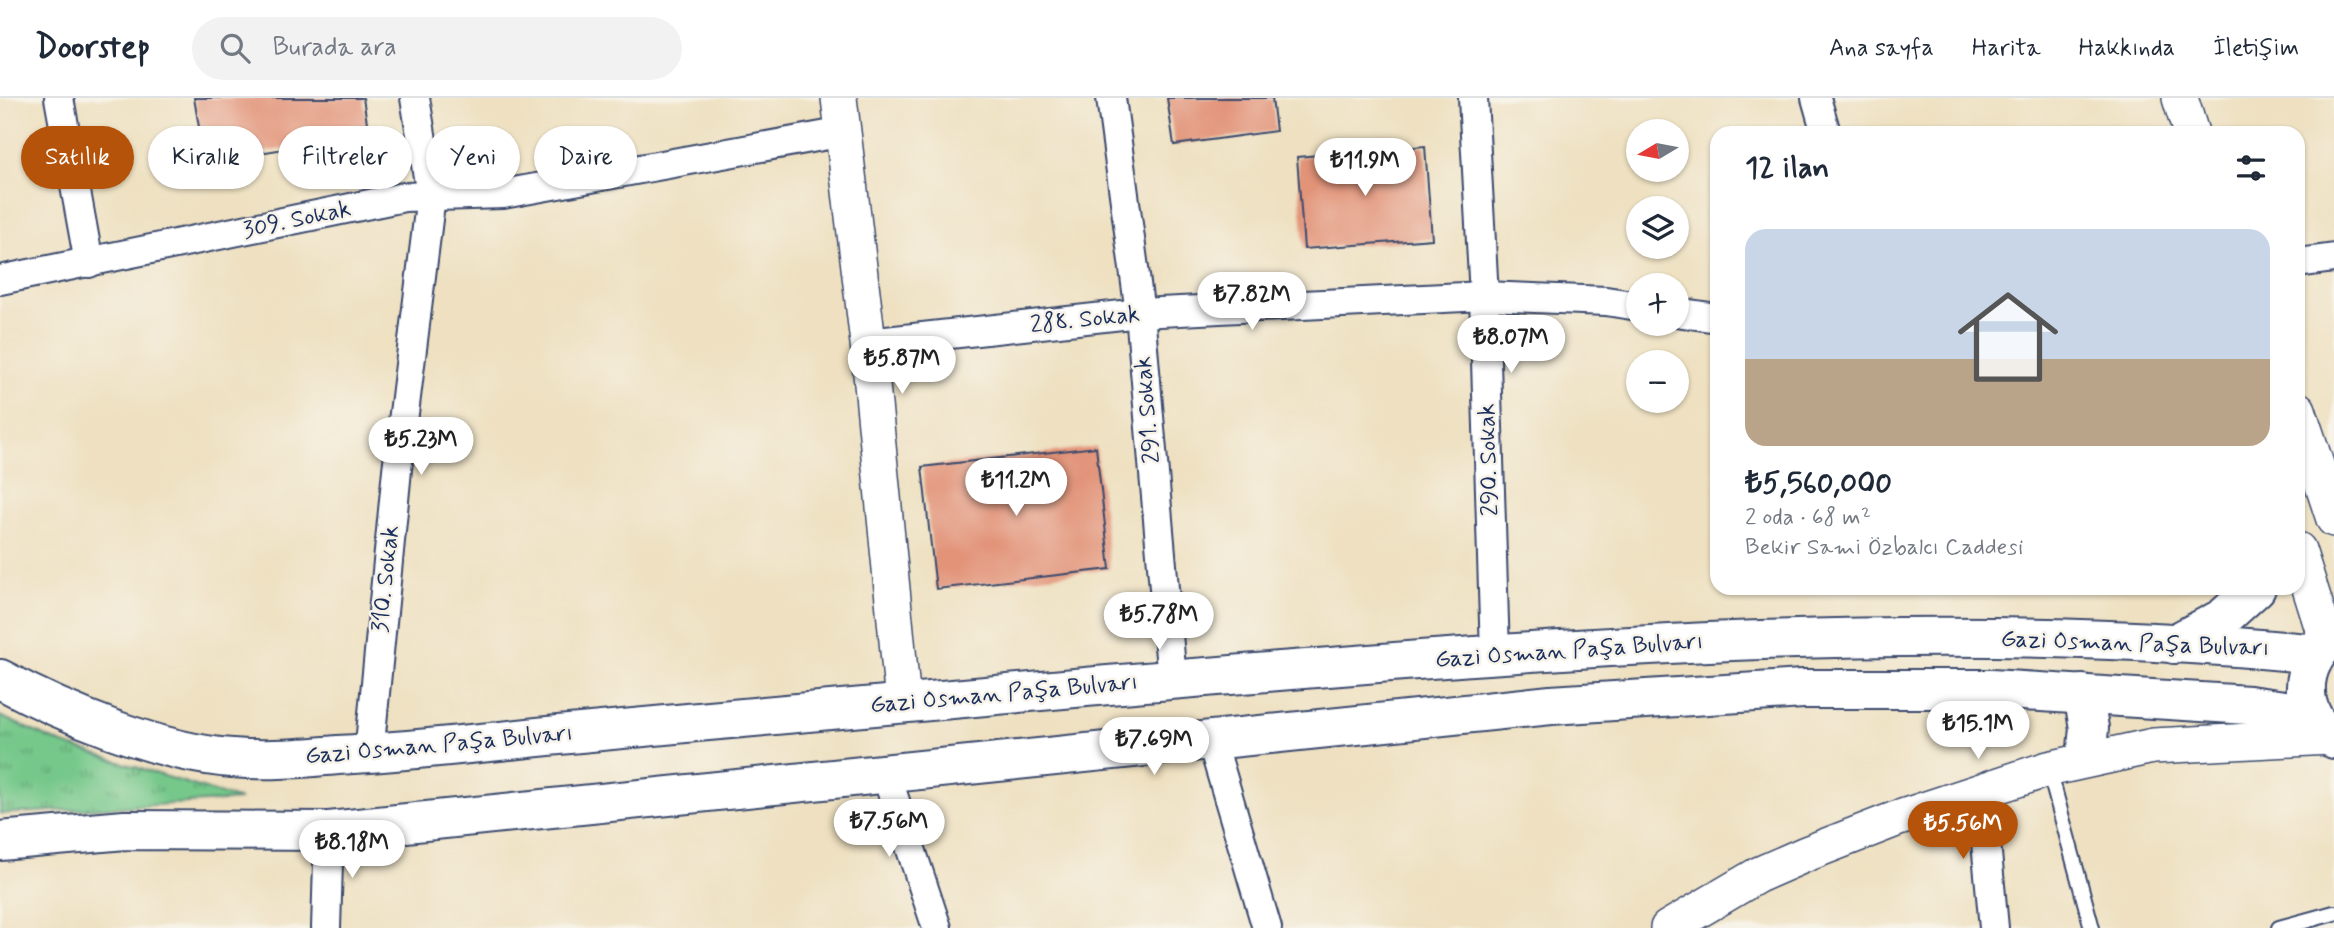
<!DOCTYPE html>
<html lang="tr">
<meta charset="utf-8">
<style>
body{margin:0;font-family:Mynerve,sans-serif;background:#f2f2f3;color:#1f2937;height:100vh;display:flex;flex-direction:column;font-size:26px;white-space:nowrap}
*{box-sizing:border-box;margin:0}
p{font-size:23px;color:#747a83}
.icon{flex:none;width:38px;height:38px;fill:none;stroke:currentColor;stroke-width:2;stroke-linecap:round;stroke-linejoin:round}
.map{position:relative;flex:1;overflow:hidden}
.drawer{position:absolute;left:1710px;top:28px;width:595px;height:469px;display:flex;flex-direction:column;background:#fff;border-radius:21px;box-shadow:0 2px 5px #0004}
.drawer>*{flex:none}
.top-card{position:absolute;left:21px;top:28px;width:665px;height:63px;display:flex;gap:14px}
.needle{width:46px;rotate:260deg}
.buttons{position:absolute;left:1626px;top:21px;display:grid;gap:14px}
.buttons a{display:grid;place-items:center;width:63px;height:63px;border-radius:50%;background:#fff;box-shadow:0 2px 5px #0004;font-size:35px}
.price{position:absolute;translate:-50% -60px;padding:0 16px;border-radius:24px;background:#fff;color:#222;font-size:23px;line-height:46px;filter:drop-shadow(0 2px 4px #0008)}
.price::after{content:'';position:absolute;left:50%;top:42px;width:21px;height:16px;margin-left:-10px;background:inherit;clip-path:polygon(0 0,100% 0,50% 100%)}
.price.selected{background:#b45309;color:#fff}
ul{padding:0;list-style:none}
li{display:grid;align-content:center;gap:14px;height:371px;padding:0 35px}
li span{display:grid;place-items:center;height:217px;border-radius:21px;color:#555}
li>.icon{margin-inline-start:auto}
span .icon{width:126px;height:126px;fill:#fffc;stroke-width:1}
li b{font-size:30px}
h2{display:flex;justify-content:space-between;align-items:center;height:84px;padding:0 35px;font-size:30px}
.tag{padding:0 24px;border-radius:32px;background:#fff;box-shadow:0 2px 5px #0004;font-size:24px;line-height:63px}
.tag.selected{background:#b45309;color:#fff}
header{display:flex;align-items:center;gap:42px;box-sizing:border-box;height:98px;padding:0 35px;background:#fff;border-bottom:2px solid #e0e1e3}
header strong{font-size:33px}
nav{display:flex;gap:38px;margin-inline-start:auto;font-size:24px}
.search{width:490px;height:63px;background:#f2f2f3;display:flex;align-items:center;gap:18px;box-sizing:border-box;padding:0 24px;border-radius:38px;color:#747a83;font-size:26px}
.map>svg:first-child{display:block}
</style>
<header>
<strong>Doorstep</strong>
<div class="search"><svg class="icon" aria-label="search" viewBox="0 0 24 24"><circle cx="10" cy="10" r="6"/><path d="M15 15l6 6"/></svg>Burada ara</div>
<nav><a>Ana sayfa</a><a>Harita</a><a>Hakkında</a><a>İletişim</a></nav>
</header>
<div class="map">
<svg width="2334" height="830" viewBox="0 0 2334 830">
<defs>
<pattern id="grass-tufts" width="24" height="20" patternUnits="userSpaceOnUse" patternTransform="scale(1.75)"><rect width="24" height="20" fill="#76c88a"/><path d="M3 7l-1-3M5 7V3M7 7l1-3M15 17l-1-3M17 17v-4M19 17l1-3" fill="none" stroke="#60a374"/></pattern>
</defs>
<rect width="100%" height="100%" fill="#f7f3e8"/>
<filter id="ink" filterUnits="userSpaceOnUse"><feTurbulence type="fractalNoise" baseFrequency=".0143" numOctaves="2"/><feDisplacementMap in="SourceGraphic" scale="14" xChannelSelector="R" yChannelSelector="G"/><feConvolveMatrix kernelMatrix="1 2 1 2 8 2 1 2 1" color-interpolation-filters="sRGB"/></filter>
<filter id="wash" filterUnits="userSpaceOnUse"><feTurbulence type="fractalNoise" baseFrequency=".00686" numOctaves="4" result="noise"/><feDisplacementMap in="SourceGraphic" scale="28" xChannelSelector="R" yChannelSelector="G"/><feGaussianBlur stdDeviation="1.57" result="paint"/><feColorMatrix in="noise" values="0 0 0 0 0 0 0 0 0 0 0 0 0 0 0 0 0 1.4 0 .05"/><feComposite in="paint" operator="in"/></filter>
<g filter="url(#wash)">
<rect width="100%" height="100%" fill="#eee0c0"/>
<path fill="url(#grass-tufts)" stroke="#487c74" stroke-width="2" d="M 0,618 L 60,645 L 240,702 L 0,716 Z"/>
<g id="blocks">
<g fill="#e29378">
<path d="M 194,0 L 363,0 L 369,37 L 205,64 Z"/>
<path d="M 1167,0 L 1272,0 L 1276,33 L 1174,47 Z"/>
<path d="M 1425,48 L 1432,141 L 1304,151 L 1297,59 Z"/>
<path d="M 1096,349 L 1110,471 L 936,491 L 922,369 Z"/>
</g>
</g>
</g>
<g filter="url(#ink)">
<use href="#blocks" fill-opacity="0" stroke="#3b4a6d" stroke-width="2"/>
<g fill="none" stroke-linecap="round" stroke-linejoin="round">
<defs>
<g id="service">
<path d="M 2049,672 L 2092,830"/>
<path d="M 2279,830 L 2334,815"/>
</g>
<g id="minor">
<path d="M 59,0 L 89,165"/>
<path d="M 1111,0 L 1140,215 L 1172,582"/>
<path d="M 1473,0 L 1484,198 L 1495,556"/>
<path d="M 1816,0 L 1826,35"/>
<path d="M 2298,165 L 2334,160"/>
<path d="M 0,182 L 404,99 L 503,96 L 844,34"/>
<path d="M 1676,214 L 1717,220"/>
<path d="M 868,245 L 1140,215 L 1484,198 L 1606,203 L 1638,208"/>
<path d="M 1212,644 L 1267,830"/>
<path d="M 369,656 L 397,372 L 431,97 L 415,0"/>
<path d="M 886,676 L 937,830"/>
<path d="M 1981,691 L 1994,830"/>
<path d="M 326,830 L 329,733"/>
</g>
<g id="tertiary">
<path d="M 839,0 L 868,245 L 903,604"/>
<path d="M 2180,0 L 2191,35"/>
<path d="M 2298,312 L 2334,421"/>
<path d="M 2298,452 L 2327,544"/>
<path d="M 1668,830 L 1758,777 L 1806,756 L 1896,721 L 2048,671 L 2153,648 L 2330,639"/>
</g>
<g id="secondary">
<path d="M 0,581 C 63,615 160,655 232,660 C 267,663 303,660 338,657 C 408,653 478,645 548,638 C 731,621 914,603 1097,588 C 1502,555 1910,515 2316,556"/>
<path d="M 0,743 L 125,732 L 329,733 L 1551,607 L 1803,591 L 1991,591 L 2249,607 L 2311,616"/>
</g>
<g id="primary">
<path d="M 2334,540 C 2297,563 2296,618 2334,641"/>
<path d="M 2174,546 L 2223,520 L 2256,490"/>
<path d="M 2083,596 L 2089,630 L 2086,660"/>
</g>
</defs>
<use href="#service" stroke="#3b4a6d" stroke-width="18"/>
<use href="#minor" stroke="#3b4a6d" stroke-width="32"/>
<use href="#tertiary" stroke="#3b4a6d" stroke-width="38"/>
<use href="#secondary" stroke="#3b4a6d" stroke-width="42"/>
<use href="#primary" stroke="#3b4a6d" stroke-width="42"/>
<use href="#service" stroke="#fff" stroke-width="14"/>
<use href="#minor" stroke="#fff" stroke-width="28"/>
<use href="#tertiary" stroke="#fff" stroke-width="35"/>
<use href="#secondary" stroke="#fff" stroke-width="38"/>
<use href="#primary" stroke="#fff" stroke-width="38"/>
</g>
</g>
<g text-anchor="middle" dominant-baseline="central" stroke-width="5" stroke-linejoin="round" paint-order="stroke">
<g font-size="24" fill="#1b2f5e" stroke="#f7f3e8">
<text transform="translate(297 122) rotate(-12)">309. Sokak</text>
<text transform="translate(1085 222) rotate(-6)">288. Sokak</text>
<text transform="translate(1148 312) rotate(-95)">291. Sokak</text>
<text transform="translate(1489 362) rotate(-92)">290. Sokak</text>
<text transform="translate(386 481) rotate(-84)">310. Sokak</text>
<text transform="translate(2135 546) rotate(2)">Gazi Osman Paşa Bulvarı</text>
<text transform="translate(1569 553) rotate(-4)">Gazi Osman Paşa Bulvarı</text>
<text transform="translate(1004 596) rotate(-5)">Gazi Osman Paşa Bulvarı</text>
<text transform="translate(439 647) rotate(-5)">Gazi Osman Paşa Bulvarı</text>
</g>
</g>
</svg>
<div class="buttons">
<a><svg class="needle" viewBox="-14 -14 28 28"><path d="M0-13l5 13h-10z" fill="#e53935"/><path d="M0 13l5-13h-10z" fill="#747a83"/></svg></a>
<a><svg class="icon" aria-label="layers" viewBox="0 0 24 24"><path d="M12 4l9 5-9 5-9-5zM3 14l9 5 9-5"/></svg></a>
<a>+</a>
<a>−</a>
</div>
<b class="price" style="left:1365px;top:100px">₺11.9M</b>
<b class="price" style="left:1252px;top:234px">₺7.82M</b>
<b class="price" style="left:1511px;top:277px">₺8.07M</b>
<b class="price" style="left:902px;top:298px">₺5.87M</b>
<b class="price" style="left:421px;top:379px">₺5.23M</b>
<b class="price" style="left:1016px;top:420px">₺11.2M</b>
<b class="price" style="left:1159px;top:554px">₺5.78M</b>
<b class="price" style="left:1978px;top:663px">₺15.1M</b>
<b class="price" style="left:1154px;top:679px">₺7.69M</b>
<b class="price" style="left:889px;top:761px">₺7.56M</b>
<b class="price selected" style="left:1963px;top:763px">₺5.56M</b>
<b class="price" style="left:352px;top:782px">₺8.18M</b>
<div class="top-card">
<a class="tag selected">Satılık</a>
<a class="tag">Kiralık</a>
<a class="tag">Filtreler</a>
<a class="tag">Yeni</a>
<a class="tag">Daire</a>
</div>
<section class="drawer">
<h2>12 ilan<svg class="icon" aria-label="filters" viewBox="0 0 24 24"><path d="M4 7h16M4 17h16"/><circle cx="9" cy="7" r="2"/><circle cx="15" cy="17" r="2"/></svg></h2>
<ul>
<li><span style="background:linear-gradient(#c9d6e8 60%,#b9a48a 0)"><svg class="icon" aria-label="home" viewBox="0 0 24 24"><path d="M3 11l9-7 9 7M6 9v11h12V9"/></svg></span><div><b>₺5,560,000</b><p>2 oda · 68 m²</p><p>Bekir Sami Özbalcı Caddesi</p></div></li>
</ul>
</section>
</div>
